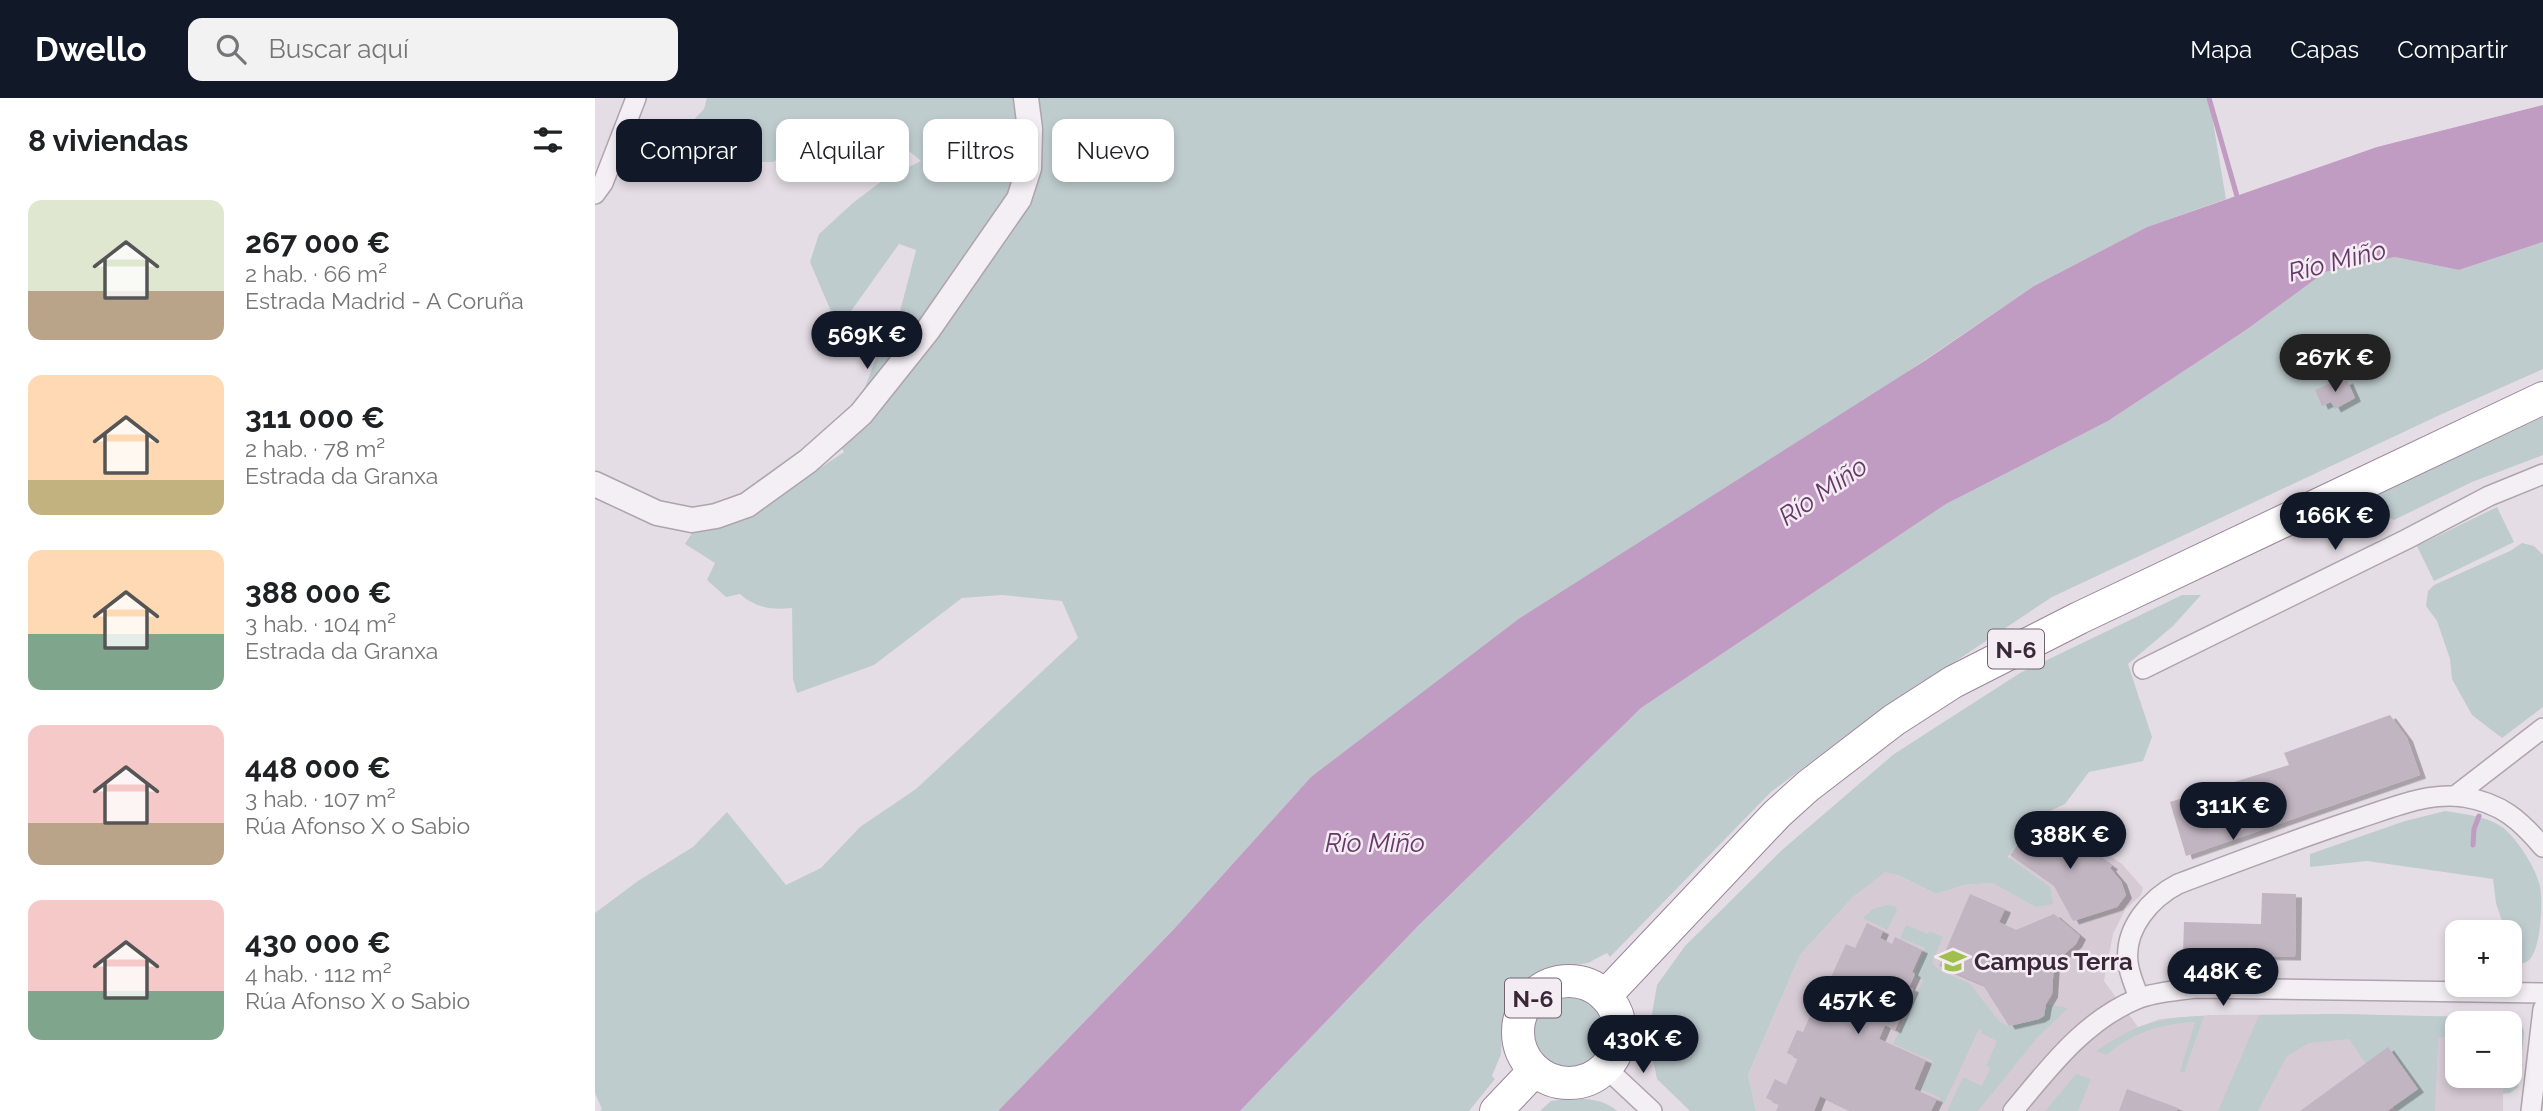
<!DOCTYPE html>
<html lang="es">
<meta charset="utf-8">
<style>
body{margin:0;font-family:Raleway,sans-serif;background:#f2f2f2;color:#202124;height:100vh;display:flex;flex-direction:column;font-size:26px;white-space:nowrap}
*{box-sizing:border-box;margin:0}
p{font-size:23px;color:#757577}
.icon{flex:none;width:38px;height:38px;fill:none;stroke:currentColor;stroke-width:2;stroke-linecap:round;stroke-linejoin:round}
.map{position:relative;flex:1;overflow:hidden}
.side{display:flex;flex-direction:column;background:#fff;width:595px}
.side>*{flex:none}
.top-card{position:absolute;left:21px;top:21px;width:665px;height:63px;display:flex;gap:14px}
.tools{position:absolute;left:1850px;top:822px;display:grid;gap:14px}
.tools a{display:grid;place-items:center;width:77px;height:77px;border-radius:14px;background:#fff;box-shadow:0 4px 10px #0003;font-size:35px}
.price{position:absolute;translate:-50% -60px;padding:0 16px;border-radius:24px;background:#111827;color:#fff;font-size:23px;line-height:46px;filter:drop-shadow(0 2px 4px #0008)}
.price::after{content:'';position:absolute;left:50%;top:42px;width:21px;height:16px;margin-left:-10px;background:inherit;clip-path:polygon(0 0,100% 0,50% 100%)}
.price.on{background:#222;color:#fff}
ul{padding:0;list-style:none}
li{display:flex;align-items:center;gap:21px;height:175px;padding:0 28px}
li span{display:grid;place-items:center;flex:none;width:196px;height:140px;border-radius:14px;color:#555}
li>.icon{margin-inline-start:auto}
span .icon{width:84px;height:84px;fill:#fffc;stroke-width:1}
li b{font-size:30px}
h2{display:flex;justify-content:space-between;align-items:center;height:84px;padding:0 28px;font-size:30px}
.tag{padding:0 24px;border-radius:14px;background:#fff;box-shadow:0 4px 10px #0003;font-size:24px;line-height:63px}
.tag.on{background:#111827;color:#fff}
header{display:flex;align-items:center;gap:42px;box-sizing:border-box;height:98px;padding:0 35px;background:#111827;color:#fff}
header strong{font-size:33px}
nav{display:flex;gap:38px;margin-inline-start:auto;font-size:24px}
.search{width:490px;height:63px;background:#f2f2f2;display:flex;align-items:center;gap:18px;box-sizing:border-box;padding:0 24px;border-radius:14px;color:#757577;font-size:26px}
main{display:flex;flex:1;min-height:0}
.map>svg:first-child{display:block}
</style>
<header>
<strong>Dwello</strong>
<div class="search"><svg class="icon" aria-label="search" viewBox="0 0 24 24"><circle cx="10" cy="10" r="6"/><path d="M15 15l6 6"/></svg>Buscar aquí</div>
<nav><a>Mapa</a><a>Capas</a><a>Compartir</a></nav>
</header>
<main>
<section class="side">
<h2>8 viviendas<svg class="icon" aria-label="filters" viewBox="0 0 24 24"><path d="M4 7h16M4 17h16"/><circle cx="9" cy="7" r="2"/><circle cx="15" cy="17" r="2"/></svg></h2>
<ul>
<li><span style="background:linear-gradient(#dfe7d0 65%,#b9a48a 0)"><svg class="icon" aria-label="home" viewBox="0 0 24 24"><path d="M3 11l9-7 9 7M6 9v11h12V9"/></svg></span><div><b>267 000 €</b><p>2 hab. · 66 m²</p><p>Estrada Madrid - A Coruña</p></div></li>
<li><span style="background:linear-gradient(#ffd9b3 75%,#c2b280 0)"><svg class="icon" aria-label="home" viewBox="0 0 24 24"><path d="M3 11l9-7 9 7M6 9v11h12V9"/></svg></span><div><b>311 000 €</b><p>2 hab. · 78 m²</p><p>Estrada da Granxa</p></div></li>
<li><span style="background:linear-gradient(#ffd9b3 60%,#7fa58c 0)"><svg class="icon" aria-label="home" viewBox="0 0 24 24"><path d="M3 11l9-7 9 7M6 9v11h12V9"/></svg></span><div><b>388 000 €</b><p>3 hab. · 104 m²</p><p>Estrada da Granxa</p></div></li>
<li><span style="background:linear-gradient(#f6c9c9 70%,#b9a48a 0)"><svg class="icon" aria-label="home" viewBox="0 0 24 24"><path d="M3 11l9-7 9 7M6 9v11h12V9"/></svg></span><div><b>448 000 €</b><p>3 hab. · 107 m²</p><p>Rúa Afonso X o Sabio</p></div></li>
<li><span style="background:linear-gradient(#f6c9c9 65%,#7fa58c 0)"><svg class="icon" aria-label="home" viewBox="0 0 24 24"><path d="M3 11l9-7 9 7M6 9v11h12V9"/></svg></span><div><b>430 000 €</b><p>4 hab. · 112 m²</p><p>Rúa Afonso X o Sabio</p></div></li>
</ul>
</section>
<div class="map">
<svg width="1948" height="1013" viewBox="0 0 1948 1013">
<defs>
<filter id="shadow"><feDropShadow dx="6" dy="3.5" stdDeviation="0" flood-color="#0004"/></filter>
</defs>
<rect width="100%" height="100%" fill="#e5dde5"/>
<path fill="#d6cbd5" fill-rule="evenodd" d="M 1454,714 L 1467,726 L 1527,766 L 1548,790 L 1546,797 L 1530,812 L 1518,836 L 1509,883 L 1543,929 L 1565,921 L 1615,917 L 1742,916 L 1913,920 L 1924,925 L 1929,934 L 1923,989 L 1915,995 L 1908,996 L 1908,1013 L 1161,1013 L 1153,977 L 1205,857 L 1258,799 L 1290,773 L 1303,777 L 1341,796 L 1369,787 L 1398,785 L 1440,720 ZM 1862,926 L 1914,926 L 1914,978 L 1862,978 Z"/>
<g fill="#bfccce">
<path d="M 112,0 L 1614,0 L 1631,101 L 1552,129 L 1439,188 L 716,679 L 579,831 L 403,1013 L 5,1013 L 7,1011 L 0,995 L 0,815 L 43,783 L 98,749 L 132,714 L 191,787 L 226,770 L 265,729 L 321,691 L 483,540 L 467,503 L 407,497 L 367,500 L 279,567 L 202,595 L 198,581 L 197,510 C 176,512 161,510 145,496 L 131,499 L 112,482 L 120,465 L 90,446 L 116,405 L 136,424 L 196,390 L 249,354 L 233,329 L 267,297 L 283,255 L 302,225 L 321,152 L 304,146 L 246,227 L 235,211 L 215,164 L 224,136 L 259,104 L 291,80 L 326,63 L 290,33 L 248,29 L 218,42 L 178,64 L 115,62 L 75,75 L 86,35 L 109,11 Z"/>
<path d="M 1948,144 L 1948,271 L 1847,316 L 1457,499 L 1265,627 L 1176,694 L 1015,859 L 1012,855 L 993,865 L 950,872 L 925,887 L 917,895 L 908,918 L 906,956 L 897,978 L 900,981 L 874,1013 L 645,1013 L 823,828 L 1046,610 L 1351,406 L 1513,323 L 1651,232 L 1730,174 L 1800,159 L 1864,172 Z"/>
<path d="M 1948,319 L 1948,357 L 1877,384 L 1799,422 L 1764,405 Z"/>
<path d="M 1902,409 L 1919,444 L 1839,483 L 1822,448 Z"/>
<path d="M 1927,445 L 1939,448 L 1948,457 L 1948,609 L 1907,640 L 1877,617 L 1857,581 L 1855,561 L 1842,523 L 1831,508 L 1833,493 L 1839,487 L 1915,453 Z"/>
<path d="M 1587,497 L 1606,497 L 1578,528 L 1533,566 L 1557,639 L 1548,663 L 1494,674 L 1470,706 L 1440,720 L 1413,759 L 1455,789 L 1458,806 L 1441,809 L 1398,785 L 1369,787 L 1341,796 L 1303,777 L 1290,774 L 1258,799 L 1205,857 L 1153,977 L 1161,1013 L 1095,1013 L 1062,981 L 1053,939 L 1062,887 L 1090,848 L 1187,752 L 1299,656 L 1425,575 Z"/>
<path d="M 1850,713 C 1868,716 1892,718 1907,729 C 1921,739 1941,770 1945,788 C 1948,803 1946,850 1935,861 C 1929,867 1922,867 1915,866 L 1914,835 L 1911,835 L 1901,805 L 1898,781 L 1772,763 L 1715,769 L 1715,756 L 1810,723 Z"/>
<path d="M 1292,807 L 1300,808 L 1302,812 L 1292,832 L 1268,820 L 1278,811 Z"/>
<path d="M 1311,827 L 1333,836 L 1334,833 L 1348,839 L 1337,865 L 1346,873 L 1375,886 L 1405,924 L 1414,928 L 1444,921 L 1451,906 L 1473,910 L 1442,940 L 1383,1013 L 1352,1013 L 1368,979 L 1387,988 L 1395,970 L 1391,968 L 1402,943 L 1386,935 L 1387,932 L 1384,931 L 1349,1006 L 1344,1003 L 1345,1000 L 1326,991 L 1338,963 L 1298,946 L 1328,882 L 1318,878 L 1330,850 L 1305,840 Z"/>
<circle cx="975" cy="934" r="38"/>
<path d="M 1742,916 L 1918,920 L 1927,928 L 1929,934 L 1923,989 L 1915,995 L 1908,995 L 1910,978 L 1914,978 L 1914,926 L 1862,926 L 1862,939 L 1843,939 L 1840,1013 L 1802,1013 L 1754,941 L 1714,945 L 1692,958 L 1663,1013 L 1623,1013 L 1664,917 Z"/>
<path d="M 1609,918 L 1589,975 L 1585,973 L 1600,924 C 1566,926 1538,934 1512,957 L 1501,953 C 1540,927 1562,919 1609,918 Z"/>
<path d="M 1481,976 L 1496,981 L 1483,1013 L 1450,1013 Z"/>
<path d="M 979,1000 C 996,1001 1009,1002 1022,1013 L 945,1013 L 956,1003 Z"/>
</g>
<path fill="#c09bc2" d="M 1948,7 L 1948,144 L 1864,172 L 1800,159 L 1730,174 L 1651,232 L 1513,323 L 1351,406 L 1046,610 L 823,828 L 645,1013 L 403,1013 L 579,831 L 716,679 L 925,520 L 1331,262 L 1439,188 L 1552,129 L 1782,49 Z"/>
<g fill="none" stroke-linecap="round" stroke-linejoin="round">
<g stroke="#c09bc2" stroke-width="5">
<path d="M 1614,0 L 1644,105"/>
<path d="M 1878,747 L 1879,731 L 1884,718"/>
</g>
</g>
<g fill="#c1b5c1" filter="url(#shadow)">
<path d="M 1743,282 L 1744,286 L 1752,282 L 1760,300 L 1740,311 L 1736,304 L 1727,308 L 1720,292 Z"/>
<path d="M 1795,617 L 1812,640 L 1825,677 L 1591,758 L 1575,704 L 1694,667 L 1689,655 Z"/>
<path d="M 1440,720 L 1472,741 L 1475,738 L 1517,768 L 1515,770 L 1526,783 L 1531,797 L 1522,809 L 1478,823 L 1459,788 L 1415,757 Z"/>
<path d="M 1667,795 L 1701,796 L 1700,859 L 1588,857 L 1589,824 L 1666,826 Z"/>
<path d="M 1375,796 L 1410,811 L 1404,824 L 1421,832 L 1459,816 L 1485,838 L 1481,846 L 1459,865 L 1457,896 L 1451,906 L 1449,918 L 1444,921 L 1414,928 L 1388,887 L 1344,868 Z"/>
<path d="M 1272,825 L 1288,833 L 1285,840 L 1297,846 L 1300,839 L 1327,852 L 1317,874 L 1320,876 L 1314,889 L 1318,891 L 1300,932 L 1290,927 L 1284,941 L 1331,962 L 1319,991 L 1342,1001 L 1336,1013 L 1257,1013 L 1225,998 L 1219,1013 L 1181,1013 L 1184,1006 L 1171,1000 L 1180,981 L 1191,987 L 1203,960 L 1192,955 L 1202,932 L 1208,934 L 1218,911 L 1228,915 L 1234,902 L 1227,899 L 1251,846 L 1260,850 Z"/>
<path d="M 1793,949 L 1823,991 L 1792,1013 L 1705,1013 Z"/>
<path d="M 1532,991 L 1583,1010 L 1582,1013 L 1524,1013 Z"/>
</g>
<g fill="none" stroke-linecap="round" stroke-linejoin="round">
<defs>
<g id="minor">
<path d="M 0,96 L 8,85 L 41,0"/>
<path d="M 1548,571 L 1812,441 L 1894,398 L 1948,376"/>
<path d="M 1860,698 L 1948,630"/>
<path d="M 1544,900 C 1540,888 1534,876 1533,864 C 1529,830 1556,800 1583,786 C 1644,763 1704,740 1765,720 C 1799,709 1833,694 1869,699 C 1906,705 1925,722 1948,749"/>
<path d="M 1011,970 L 1057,1013"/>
<path d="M 1418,1013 C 1454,970 1489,923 1542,901 C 1559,894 1581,893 1600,890 L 1948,895"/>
<path d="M 1936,1013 L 1948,911"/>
</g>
<path id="tertiary" d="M 0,386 L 62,415 L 97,422 L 121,418 L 152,407 L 213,363 L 266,316 L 333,232 L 424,101 L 434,70 L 435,31 L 431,0"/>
<g id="trunk">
<circle cx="974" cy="934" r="51"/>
<path d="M 1010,898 L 1182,716 L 1213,688 L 1299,622 L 1358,584 L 1484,520 L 1948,300"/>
<path d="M 901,1013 L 940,972"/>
</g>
</defs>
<use href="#minor" stroke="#aea3ae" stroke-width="22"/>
<use href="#tertiary" stroke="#aea3ae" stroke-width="27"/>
<use href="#trunk" stroke="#9a869a" stroke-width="34"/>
<use href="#minor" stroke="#f4eff4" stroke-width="19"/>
<use href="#tertiary" stroke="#f4eff4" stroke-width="24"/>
<use href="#trunk" stroke="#fff" stroke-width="32"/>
</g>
<defs>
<symbol id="university-bare" viewBox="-9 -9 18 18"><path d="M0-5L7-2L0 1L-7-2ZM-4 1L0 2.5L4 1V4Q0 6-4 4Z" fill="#a0bf4d" stroke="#f3ecf3" stroke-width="2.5" paint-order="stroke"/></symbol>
</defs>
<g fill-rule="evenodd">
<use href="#university-bare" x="1339" y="844" width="38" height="38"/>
</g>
<g text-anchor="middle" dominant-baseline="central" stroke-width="5" stroke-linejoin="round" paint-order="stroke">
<g fill="#f3ecf3" stroke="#726371" stroke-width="2">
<rect x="1393" y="531.5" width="56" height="39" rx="5"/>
<rect x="910" y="880.5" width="56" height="39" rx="5"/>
</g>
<g font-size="23" font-weight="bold" fill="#3a2839">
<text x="1421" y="551">N-6</text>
<text x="938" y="900">N-6</text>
</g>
<g font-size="24" font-weight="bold" fill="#3a2839" stroke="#f3ecf3" text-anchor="start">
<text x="1379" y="863">Campus Terra</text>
</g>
<g font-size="26" font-style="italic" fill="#683769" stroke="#f3ecf3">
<text transform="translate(1742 163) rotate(-14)">Río Miño</text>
<text transform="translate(1228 393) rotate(-34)">Río Miño</text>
<text x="780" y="745">Río Miño</text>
</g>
</g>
</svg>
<div class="tools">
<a>+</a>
<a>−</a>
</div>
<b class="price" style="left:272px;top:273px">569K €</b>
<b class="price on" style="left:1740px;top:296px">267K €</b>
<b class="price" style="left:1740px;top:454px">166K €</b>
<b class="price" style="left:1638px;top:744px">311K €</b>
<b class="price" style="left:1475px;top:773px">388K €</b>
<b class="price" style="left:1628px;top:910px">448K €</b>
<b class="price" style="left:1263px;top:938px">457K €</b>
<b class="price" style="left:1048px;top:977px">430K €</b>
<div class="top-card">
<a class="tag on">Comprar</a>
<a class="tag">Alquilar</a>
<a class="tag">Filtros</a>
<a class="tag">Nuevo</a>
</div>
</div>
</main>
